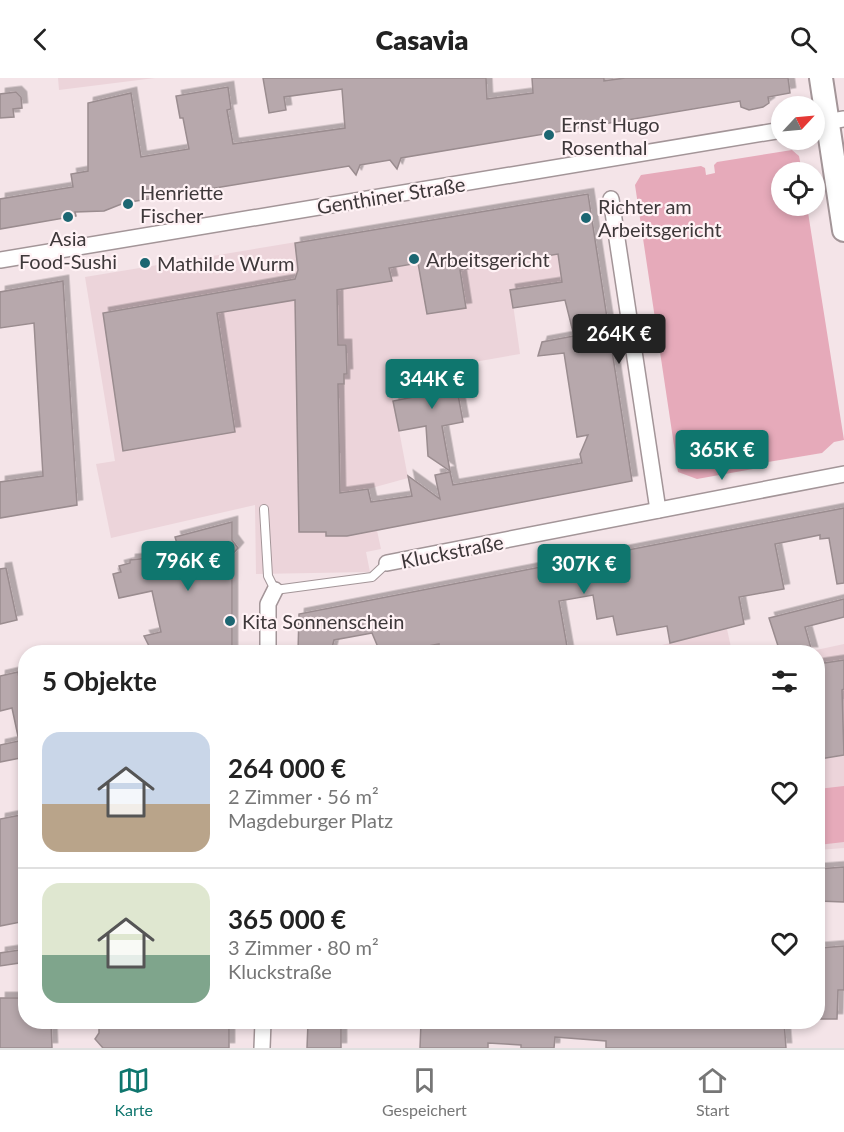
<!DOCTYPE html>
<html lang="de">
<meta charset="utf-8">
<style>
body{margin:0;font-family:Lato,sans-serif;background:#f2f2f2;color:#222;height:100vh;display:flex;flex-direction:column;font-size:22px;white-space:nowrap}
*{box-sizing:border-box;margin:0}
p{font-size:20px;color:#767676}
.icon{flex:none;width:33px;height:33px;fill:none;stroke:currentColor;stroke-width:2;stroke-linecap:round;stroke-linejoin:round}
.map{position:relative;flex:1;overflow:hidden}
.sheet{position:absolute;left:18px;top:567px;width:807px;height:384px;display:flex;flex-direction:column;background:#fff;border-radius:24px;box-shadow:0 3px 9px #0003}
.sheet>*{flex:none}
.needle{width:39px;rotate:64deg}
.buttons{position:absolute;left:771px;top:18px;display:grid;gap:12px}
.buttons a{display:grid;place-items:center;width:54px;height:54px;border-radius:50%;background:#fff;box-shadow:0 3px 9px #0003;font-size:30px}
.price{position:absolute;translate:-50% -51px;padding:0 14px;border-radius:6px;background:#0f766e;color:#fff;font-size:20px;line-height:39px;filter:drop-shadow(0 2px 3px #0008)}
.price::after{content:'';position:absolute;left:50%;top:36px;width:18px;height:14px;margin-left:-9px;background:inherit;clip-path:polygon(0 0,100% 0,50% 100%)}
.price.current{background:#222;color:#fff}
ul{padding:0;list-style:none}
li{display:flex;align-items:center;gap:18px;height:150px;padding:0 24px}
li+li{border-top:2px solid #e0e0e0}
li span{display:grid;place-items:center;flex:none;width:168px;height:120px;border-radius:18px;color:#555}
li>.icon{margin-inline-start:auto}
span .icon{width:72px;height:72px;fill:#fffc;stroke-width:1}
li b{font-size:26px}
h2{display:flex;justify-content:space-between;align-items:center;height:72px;padding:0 24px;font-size:26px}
header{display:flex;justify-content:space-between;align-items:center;height:78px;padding:0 24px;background:#fff;font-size:27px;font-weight:800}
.menu{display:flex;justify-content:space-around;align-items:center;height:84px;border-top:2px solid #e0e0e0;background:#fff;font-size:16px;color:#767676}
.menu a{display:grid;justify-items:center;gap:3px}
.menu .current{color:#0f766e}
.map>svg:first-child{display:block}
</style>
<header><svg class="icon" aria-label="back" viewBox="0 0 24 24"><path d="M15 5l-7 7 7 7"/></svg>Casavia<svg class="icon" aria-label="search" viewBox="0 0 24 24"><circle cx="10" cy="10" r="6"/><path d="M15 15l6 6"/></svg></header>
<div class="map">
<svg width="844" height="970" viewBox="0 0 844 970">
<defs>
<filter id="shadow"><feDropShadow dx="5.5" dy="-5.5" stdDeviation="0" flood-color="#0004"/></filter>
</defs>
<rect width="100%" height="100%" fill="#f4e4e8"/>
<g fill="#ecd4da">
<path d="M 58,0 L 155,0 L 59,12 Z"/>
<path d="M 588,116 L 600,199 L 511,212 L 520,276 L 389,299 L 408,400 L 368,411 L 381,471 L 366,474 L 370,494 L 256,496 L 255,427 L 111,460 L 96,386 L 115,383 L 85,199 Z"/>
<path d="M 727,551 L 732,574 L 633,574 Z"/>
<path d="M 844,566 L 844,770 L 818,772 L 818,574 L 807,574 Z"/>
</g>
<g fill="#e6aaba">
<path d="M 792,72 L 799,78 L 802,94 L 782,94 L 782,128 L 807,128 L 844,362 L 834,364 L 822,375 L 762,385 L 761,378 L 751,380 L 753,391 L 697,401 L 678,394 L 635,107 L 641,97 L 701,88 L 705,90 L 706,97 L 715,95 L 714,87 L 717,84 Z"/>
<path d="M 844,708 L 844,764 L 818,767 L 818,711 Z"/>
</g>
<g fill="#b7a8ac" stroke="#9a8c8f" stroke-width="1.5" fill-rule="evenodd" filter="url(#shadow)">
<path d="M 263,0 L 486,0 L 487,21 L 533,15 L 532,0 L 604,0 L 604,3 L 625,0 L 788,0 L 790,15 L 768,19 L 769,25 L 763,29 L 749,32 L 741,29 L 740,23 L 401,80 L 397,91 L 390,82 L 360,87 L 356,97 L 349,88 L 124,125 L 104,133 L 75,134 L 76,138 L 0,151 L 0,121 L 73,109 L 71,96 L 88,93 L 88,25 L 131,15 L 141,79 L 189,71 L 183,40 L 180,40 L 176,18 L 228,9 L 231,31 L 227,32 L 233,66 L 345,50 L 342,11 L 284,19 L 286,32 L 269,35 Z"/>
<path d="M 16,14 L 21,19 L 22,30 L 13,31 L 14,39 L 0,40 L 0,16 Z"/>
<path d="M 588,116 L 632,403 L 347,458 L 326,458 L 326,454 L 299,454 L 295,222 L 217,235 L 235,354 L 123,373 L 103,235 L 295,201 L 298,192 L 295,165 ZM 558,176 L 562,204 L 510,212 L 513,230 L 565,222 L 574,258 L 542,264 L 538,278 L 564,275 L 577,359 L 588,357 L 580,376 L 582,385 L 453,407 L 450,394 L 435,397 L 440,421 L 408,398 L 412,418 L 371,424 L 368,411 L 340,415 L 338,306 L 344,306 L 344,296 L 347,296 L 346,267 L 338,267 L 337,212 L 392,203 L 389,190 L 418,185 L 427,236 L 466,230 L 460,192 Z"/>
<path d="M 63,203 L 77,427 L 0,440 L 0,404 L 43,398 L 34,245 L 0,250 L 0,214 Z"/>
<path d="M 453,289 L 463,344 L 442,348 L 450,393 L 428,378 L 426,348 L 399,353 L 393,323 L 419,318 L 415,295 Z"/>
<path d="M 844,430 L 844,505 L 837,506 L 829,460 L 820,461 L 820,457 L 775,466 L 784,511 L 739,519 L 744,546 L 670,565 L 667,548 L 617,557 L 613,538 L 597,541 L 593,517 L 559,523 L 568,574 L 440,574 L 439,566 L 398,574 L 380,574 L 372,555 L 334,562 L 331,574 L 298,574 L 299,536 Z"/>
<path d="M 232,444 L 232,462 L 238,470 L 232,477 L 232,574 L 152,574 L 144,558 L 161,554 L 152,513 L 119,520 L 113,496 L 121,494 L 119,488 L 130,485 L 130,482 L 149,480 L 150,485 L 181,479 L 175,459 Z"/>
<path d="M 6,490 L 17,542 L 0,546 L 0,491 Z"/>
<path d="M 844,521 L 844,539 L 805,549 L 812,574 L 780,574 L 769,540 Z"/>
<path d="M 844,582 L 844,611 L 842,612 L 844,677 L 820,681 L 818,678 L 818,586 Z"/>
<path d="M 18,594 L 21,611 L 26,610 L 26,679 L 0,684 L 0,667 L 19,663 L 12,630 L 0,633 L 0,598 Z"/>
<path d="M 26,736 L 26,843 L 0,848 L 0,741 Z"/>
<path d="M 844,789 L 844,824 L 818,823 L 818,791 Z"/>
<path d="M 844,868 L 844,912 L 838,912 L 837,941 L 818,941 L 818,926 L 824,926 L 820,870 Z"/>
<path d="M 26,871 L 26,884 L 0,888 L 0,875 Z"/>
<path d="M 0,920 L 26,920 L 26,944 L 51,944 L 52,970 L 0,970 Z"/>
<path d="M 99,944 L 229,944 L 229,970 L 103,970 L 95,961 L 99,955 Z"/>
<path d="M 308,944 L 341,944 L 341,970 L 307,970 Z"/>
<path d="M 421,944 L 784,944 L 786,970 L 606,970 L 606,963 L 555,959 L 554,970 L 521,970 L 521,967 L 488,965 L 488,970 L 420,970 Z"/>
</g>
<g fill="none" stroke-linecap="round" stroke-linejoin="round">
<defs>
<path id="lane" d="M 264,431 L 268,498 L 275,512 L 372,499 L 387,485"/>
<g id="street">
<path d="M 814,46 L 844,41"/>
<path d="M 611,121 L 658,432"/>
<path d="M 0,182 L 782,52"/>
<path d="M 387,485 L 844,396"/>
<path d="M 268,574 L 268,526 L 275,512"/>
<path d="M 262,970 L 263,944"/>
</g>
<path id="secondary" d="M 821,0 L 844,152"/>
</defs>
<use href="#lane" stroke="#a39598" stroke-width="10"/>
<use href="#street" stroke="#a39598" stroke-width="18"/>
<use href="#secondary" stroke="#a39598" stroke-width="26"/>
<use href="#lane" stroke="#fff" stroke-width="8"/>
<use href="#street" stroke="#fff" stroke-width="15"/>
<use href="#secondary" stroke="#fff" stroke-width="22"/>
</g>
<g fill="#1c6672" stroke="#fff2f5" stroke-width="2">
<circle cx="549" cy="57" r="6"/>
<circle cx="128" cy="126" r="6"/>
<circle cx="68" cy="139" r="6"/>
<circle cx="586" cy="140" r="6"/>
<circle cx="414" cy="181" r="6"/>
<circle cx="145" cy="185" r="6"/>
<circle cx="230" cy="543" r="6"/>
</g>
<g text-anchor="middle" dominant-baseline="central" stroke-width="4.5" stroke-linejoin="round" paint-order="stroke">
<g font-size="20" fill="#3e383a" stroke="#fff2f5" text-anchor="start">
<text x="561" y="46">Ernst Hugo<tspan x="561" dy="23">Rosenthal</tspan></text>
<text x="140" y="114">Henriette<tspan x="140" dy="23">Fischer</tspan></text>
<text x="598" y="128">Richter am<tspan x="598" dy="23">Arbeitsgericht</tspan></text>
<text x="68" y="160" text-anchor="middle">Asia<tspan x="68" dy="23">Food-Sushi</tspan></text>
<text x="426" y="181">Arbeitsgericht</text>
<text x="157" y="185">Mathilde Wurm</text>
<text x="242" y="543">Kita Sonnenschein</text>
</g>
<g font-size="20" fill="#3e383a" stroke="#fff2f5">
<text transform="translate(391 117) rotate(-9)">Genthiner Straße</text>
<text transform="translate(452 473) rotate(-11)">Kluckstraße</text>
</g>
</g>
</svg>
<div class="buttons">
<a><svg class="needle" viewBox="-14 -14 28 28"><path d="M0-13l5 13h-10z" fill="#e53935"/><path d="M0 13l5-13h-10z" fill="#767676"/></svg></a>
<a><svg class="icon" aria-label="locate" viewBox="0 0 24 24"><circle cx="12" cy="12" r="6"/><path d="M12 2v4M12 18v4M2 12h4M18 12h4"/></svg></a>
</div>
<b class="price current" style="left:619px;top:287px">264K €</b>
<b class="price" style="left:432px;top:332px">344K €</b>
<b class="price" style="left:722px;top:403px">365K €</b>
<b class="price" style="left:188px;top:514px">796K €</b>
<b class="price" style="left:584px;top:517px">307K €</b>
<section class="sheet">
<h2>5 Objekte<svg class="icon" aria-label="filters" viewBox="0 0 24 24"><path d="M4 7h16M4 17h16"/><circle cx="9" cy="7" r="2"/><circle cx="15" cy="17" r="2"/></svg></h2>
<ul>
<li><span style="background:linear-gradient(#c9d6e8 60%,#b9a48a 0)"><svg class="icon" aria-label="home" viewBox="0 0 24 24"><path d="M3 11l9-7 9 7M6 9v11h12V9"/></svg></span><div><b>264 000 €</b><p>2 Zimmer · 56 m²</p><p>Magdeburger Platz</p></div><svg class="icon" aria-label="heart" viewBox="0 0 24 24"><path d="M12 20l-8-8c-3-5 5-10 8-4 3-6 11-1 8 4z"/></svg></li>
<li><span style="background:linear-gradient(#dfe7d0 60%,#7fa58c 0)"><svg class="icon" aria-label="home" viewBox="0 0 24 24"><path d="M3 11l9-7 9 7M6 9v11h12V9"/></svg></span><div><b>365 000 €</b><p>3 Zimmer · 80 m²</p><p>Kluckstraße</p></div><svg class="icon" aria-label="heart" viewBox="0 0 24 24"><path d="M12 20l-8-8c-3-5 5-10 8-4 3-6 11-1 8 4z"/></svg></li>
</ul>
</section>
</div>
<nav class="menu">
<a class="current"><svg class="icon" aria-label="map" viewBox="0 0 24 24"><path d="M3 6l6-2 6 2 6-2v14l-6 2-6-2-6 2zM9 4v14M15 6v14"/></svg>Karte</a>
<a><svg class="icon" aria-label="saved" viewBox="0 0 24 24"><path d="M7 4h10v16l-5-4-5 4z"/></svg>Gespeichert</a>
<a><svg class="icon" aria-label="home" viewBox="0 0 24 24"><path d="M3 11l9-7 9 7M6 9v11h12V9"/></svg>Start</a>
</nav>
